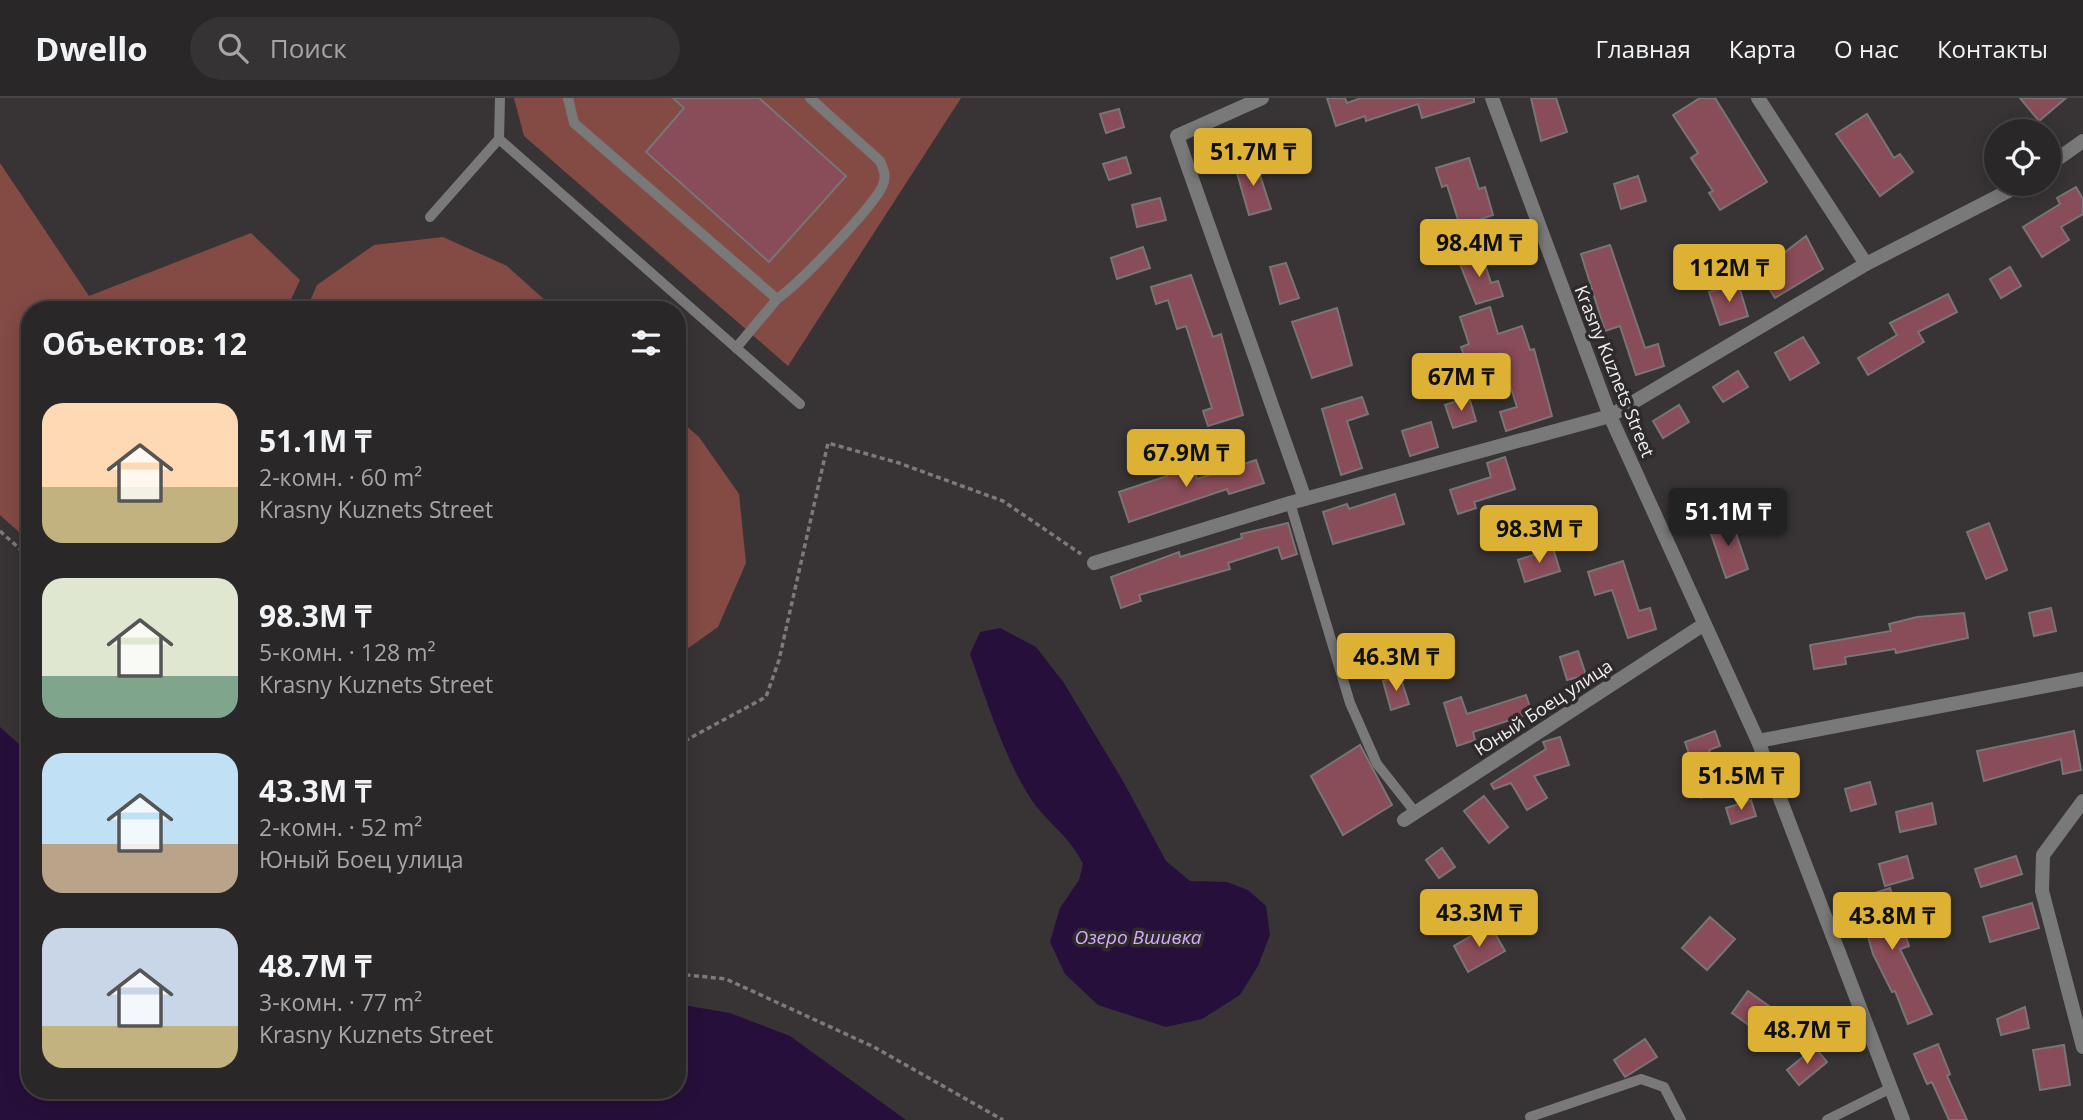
<!DOCTYPE html>
<html lang="ru">
<meta charset="utf-8">
<style>
body{margin:0;font-family:"Open Sans",sans-serif;background:#363334;color:#f1f3f6;height:100vh;display:flex;flex-direction:column;font-size:26px;white-space:nowrap}
*{box-sizing:border-box;margin:0}
p{font-size:23px;color:#a5a5a8}
.icon{flex:none;width:38px;height:38px;fill:none;stroke:currentColor;stroke-width:2;stroke-linecap:round;stroke-linejoin:round}
.map{position:relative;flex:1;overflow:hidden}
.details{position:absolute;left:21px;top:203px;width:665px;height:798px;display:flex;flex-direction:column;background:#2a2728;border-radius:28px;box-shadow:0 4px 18px #0003,0 0 0 2px #464445}
.details>*{flex:none}
.fabs{position:absolute;left:1984px;top:21px;display:grid;gap:14px}
.fabs a{display:grid;place-items:center;width:77px;height:77px;border-radius:50%;background:#2a2728;box-shadow:0 4px 18px #0003,0 0 0 2px #464445;font-size:35px}
.price{position:absolute;translate:-50% -60px;padding:0 16px;border-radius:7px;background:#ddb133;color:#111;font-size:23px;line-height:46px;filter:drop-shadow(0 2px 4px #0008)}
.price::after{content:'';position:absolute;left:50%;top:42px;width:21px;height:16px;margin-left:-10px;background:inherit;clip-path:polygon(0 0,100% 0,50% 100%)}
.price.active{background:#222;color:#fff}
ul{padding:0;list-style:none}
li{display:flex;align-items:center;gap:21px;height:175px;padding:0 21px}
li span{display:grid;place-items:center;flex:none;width:196px;height:140px;border-radius:21px;color:#555}
li>.icon{margin-inline-start:auto}
span .icon{width:84px;height:84px;fill:#fffc;stroke-width:1}
li b{font-size:30px}
h2{display:flex;justify-content:space-between;align-items:center;height:84px;padding:0 21px;font-size:30px}
header{display:flex;align-items:center;gap:42px;box-sizing:border-box;height:98px;padding:0 35px;background:#2a2728;border-bottom:2px solid #464445}
header strong{font-size:33px}
nav{display:flex;gap:38px;margin-inline-start:auto;font-size:24px}
.search{width:490px;height:63px;background:#363334;display:flex;align-items:center;gap:18px;box-sizing:border-box;padding:0 24px;border-radius:38px;color:#a5a5a8;font-size:26px}
.map>svg:first-child{display:block}
</style>
<header>
<strong>Dwello</strong>
<div class="search"><svg class="icon" aria-label="search" viewBox="0 0 24 24"><circle cx="10" cy="10" r="6"/><path d="M15 15l6 6"/></svg>Поиск</div>
<nav><a>Главная</a><a>Карта</a><a>О нас</a><a>Контакты</a></nav>
</header>
<div class="map">
<svg width="2083" height="1022" viewBox="0 0 2083 1022">
<rect width="100%" height="100%" fill="#383436"/>
<g fill="#844b45">
<path d="M 514,0 L 961,0 L 788,268 L 524,38 Z"/>
<path d="M 0,65 L 89,198 L 251,135 L 300,182 L 286,212 L 30,212 L 30,444 L 0,417 Z"/>
<path d="M 443,139 L 507,168 L 556,212 L 306,212 L 317,187 L 374,147 Z"/>
<path d="M 677,320 L 699,339 L 739,396 L 746,465 L 718,529 L 677,558 Z"/>
</g>
<g fill="#270f3b">
<path d="M 1000,530 L 1036,549 L 1064,585 L 1123,683 L 1166,763 L 1190,783 L 1227,784 L 1248,792 L 1266,808 L 1270,837 L 1258,868 L 1240,897 L 1202,921 L 1166,929 L 1098,907 L 1065,876 L 1050,844 L 1060,810 L 1079,782 L 1083,766 C 1071,740 1049,726 1033,704 C 1006,665 986,601 970,556 L 980,534 Z"/>
<path d="M 0,629 L 30,656 L 30,992 L 677,992 L 677,906 L 730,915 L 790,938 L 906,1022 L 0,1022 Z"/>
</g>
<g fill="#894c59" stroke="#797475" stroke-width="2">
<path d="M 673,0 L 759,0 L 846,78 L 769,164 L 646,54 L 684,10 Z"/>
<path d="M 1327,0 L 1345,0 L 1347,5 L 1361,0 L 1474,0 L 1474,4 L 1422,20 L 1418,6 L 1366,23 L 1365,18 L 1336,28 Z"/>
<path d="M 1531,0 L 1556,0 L 1567,34 L 1541,43 Z"/>
<path d="M 1700,0 L 1715,0 L 1767,84 L 1720,112 L 1709,95 L 1713,93 L 1691,60 L 1698,55 L 1673,17 Z"/>
<path d="M 2020,0 L 2066,0 L 2039,23 Z"/>
<path d="M 1119,11 L 1124,29 L 1106,35 L 1100,16 Z"/>
<path d="M 1867,16 L 1894,60 L 1900,56 L 1913,74 L 1880,98 L 1836,36 Z"/>
<path d="M 1126,59 L 1131,75 L 1109,82 L 1103,66 Z"/>
<path d="M 1469,60 L 1479,91 L 1485,89 L 1493,117 L 1460,128 L 1447,87 L 1442,89 L 1436,70 Z"/>
<path d="M 1255,62 L 1271,111 L 1249,117 L 1235,68 Z"/>
<path d="M 1638,78 L 1646,103 L 1621,111 L 1614,86 Z"/>
<path d="M 2076,89 L 2083,101 L 2083,116 L 2061,129 L 2069,142 L 2042,159 L 2023,129 L 2060,106 L 2057,100 Z"/>
<path d="M 1160,100 L 1166,122 L 1137,129 L 1132,107 Z"/>
<path d="M 1806,138 L 1823,171 L 1775,200 L 1759,174 Z"/>
<path d="M 1610,147 L 1645,250 L 1658,246 L 1664,268 L 1636,277 L 1620,228 L 1605,233 L 1581,156 Z"/>
<path d="M 1143,149 L 1150,170 L 1117,181 L 1111,160 Z"/>
<path d="M 1481,154 L 1491,185 L 1498,183 L 1503,198 L 1476,206 L 1458,161 Z"/>
<path d="M 1286,165 L 1299,200 L 1280,206 L 1270,169 Z"/>
<path d="M 2010,169 L 2021,188 L 2001,200 L 1990,181 Z"/>
<path d="M 1191,177 L 1213,239 L 1221,236 L 1243,317 L 1208,328 L 1203,313 L 1212,310 L 1186,228 L 1177,231 L 1168,202 L 1156,206 L 1151,189 Z"/>
<path d="M 1738,185 L 1748,218 L 1720,227 L 1709,194 Z"/>
<path d="M 1948,196 L 1957,214 L 1918,234 L 1924,244 L 1868,277 L 1858,260 L 1897,237 L 1890,225 Z"/>
<path d="M 1490,209 L 1498,236 L 1522,228 L 1530,252 L 1534,251 L 1552,318 L 1506,333 L 1500,314 L 1517,309 L 1500,255 L 1467,266 L 1461,249 L 1469,246 L 1460,219 Z"/>
<path d="M 1337,210 L 1352,267 L 1312,280 L 1292,224 Z"/>
<path d="M 1803,239 L 1819,265 L 1790,282 L 1775,255 Z"/>
<path d="M 1738,273 L 1748,289 L 1723,304 L 1713,289 Z"/>
<path d="M 1362,299 L 1368,316 L 1347,323 L 1362,370 L 1341,377 L 1322,311 Z"/>
<path d="M 1469,299 L 1476,323 L 1453,330 L 1445,307 Z"/>
<path d="M 1679,307 L 1689,324 L 1663,340 L 1653,323 Z"/>
<path d="M 1431,324 L 1438,349 L 1410,358 L 1402,333 Z"/>
<path d="M 1505,359 L 1515,391 L 1474,404 L 1476,410 L 1458,416 L 1450,392 L 1491,379 L 1487,365 Z"/>
<path d="M 1256,362 L 1264,385 L 1229,396 L 1227,391 L 1129,424 L 1119,394 L 1167,378 L 1166,374 L 1192,366 L 1197,381 Z"/>
<path d="M 1395,396 L 1404,426 L 1333,446 L 1323,414 L 1347,406 L 1349,411 Z"/>
<path d="M 1731,421 L 1748,471 L 1726,480 L 1709,430 Z"/>
<path d="M 1288,425 L 1297,456 L 1282,461 L 1278,449 L 1228,465 L 1230,471 L 1139,497 L 1141,503 L 1121,510 L 1111,479 L 1179,454 L 1180,459 L 1242,440 L 1241,436 Z"/>
<path d="M 1989,425 L 2007,472 L 1986,481 L 1967,434 Z"/>
<path d="M 1553,450 L 1560,473 L 1525,484 L 1518,462 Z"/>
<path d="M 1623,463 L 1639,513 L 1650,510 L 1656,531 L 1628,540 L 1612,492 L 1595,497 L 1588,474 Z"/>
<path d="M 2051,510 L 2056,533 L 2034,538 L 2029,515 Z"/>
<path d="M 1964,515 L 1968,540 L 1896,555 L 1895,551 L 1845,559 L 1846,566 L 1814,571 L 1810,547 L 1891,533 L 1889,526 L 1917,519 Z"/>
<path d="M 1578,553 L 1586,577 L 1567,582 L 1560,559 Z"/>
<path d="M 1400,578 L 1409,606 L 1391,612 L 1383,583 Z"/>
<path d="M 1526,597 L 1532,615 L 1473,634 L 1475,642 L 1457,648 L 1444,605 L 1461,599 L 1467,616 Z"/>
<path d="M 1715,633 L 1720,648 L 1709,652 L 1724,690 L 1701,700 L 1691,675 L 1695,673 L 1685,644 Z"/>
<path d="M 2074,633 L 2081,672 L 2063,676 L 2061,661 L 1984,683 L 1977,653 Z"/>
<path d="M 1560,639 L 1569,667 L 1534,678 L 1547,700 L 1527,712 L 1511,685 L 1494,691 L 1491,686 L 1546,651 L 1543,644 Z"/>
<path d="M 1360,647 L 1392,707 L 1343,737 L 1311,678 Z"/>
<path d="M 1870,684 L 1876,706 L 1851,713 L 1845,691 Z"/>
<path d="M 1484,698 L 1508,729 L 1489,745 L 1464,713 Z"/>
<path d="M 1751,702 L 1756,718 L 1731,726 L 1726,710 Z"/>
<path d="M 1932,705 L 1936,726 L 1900,734 L 1896,714 Z"/>
<path d="M 1442,750 L 1455,769 L 1439,780 L 1426,762 Z"/>
<path d="M 1907,758 L 1913,780 L 1885,788 L 1879,766 Z"/>
<path d="M 2016,758 L 2022,776 L 1981,789 L 1975,771 Z"/>
<path d="M 1890,790 L 1909,848 L 1900,851 L 1932,916 L 1908,926 L 1895,893 L 1892,894 L 1873,856 L 1857,801 Z"/>
<path d="M 2032,805 L 2039,830 L 1990,844 L 1983,819 Z"/>
<path d="M 1710,819 L 1735,841 L 1707,872 L 1682,850 Z"/>
<path d="M 1490,827 L 1505,853 L 1468,874 L 1454,848 Z"/>
<path d="M 1748,893 L 1773,911 L 1757,933 L 1732,915 Z"/>
<path d="M 2025,909 L 2029,930 L 2001,937 L 1997,921 Z"/>
<path d="M 1645,941 L 1657,959 L 1625,979 L 1614,962 Z"/>
<path d="M 1938,946 L 1950,976 L 1947,978 L 1967,1022 L 1949,1022 L 1932,984 L 1927,986 L 1914,956 Z"/>
<path d="M 2064,947 L 2070,987 L 2040,992 L 2033,952 Z"/>
<path d="M 1815,949 L 1827,964 L 1799,987 L 1787,972 Z"/>
</g>
<g fill="none" stroke-linecap="round" stroke-linejoin="round">
<g stroke="#7d7a7b" stroke-width="3.5" stroke-dasharray="5 3.5" stroke-linecap="butt">
<path d="M 0,433 L 30,460"/>
<path d="M 677,647 L 766,599 L 779,562 L 828,345 L 899,365 L 1003,403 L 1081,456"/>
<path d="M 677,876 L 726,881 L 874,949 L 1003,1022"/>
</g>
<g stroke="#7a797a" stroke-width="10">
<path d="M 500,0 L 499,41 L 800,306"/>
<path d="M 568,0 L 574,25 L 777,201 C 800,185 870,112 882,89 C 887,79 884,72 880,63 L 810,0"/>
<path d="M 430,119 L 499,41"/>
<path d="M 736,250 L 777,201"/>
<path d="M 1290,405 L 1350,605 L 1377,666 L 1415,714"/>
<path d="M 1530,1019 L 1641,981 L 1664,989 L 1681,1022"/>
<path d="M 1827,1022 L 1889,991"/>
</g>
<g stroke="#7a797a" stroke-width="14">
<path d="M 1262,0 L 1177,38 L 1305,401"/>
<path d="M 1492,0 L 1610,318 L 1758,643 L 1903,1022"/>
<path d="M 1758,0 L 1866,166"/>
<path d="M 2049,67 L 2083,43"/>
<path d="M 1094,465 L 1290,405 L 1610,318 L 1866,166 L 2022,86"/>
<path d="M 1758,643 L 2083,581"/>
<path d="M 2083,703 L 2043,757 L 2042,793 L 2083,949"/>
<path d="M 1404,722 L 1703,527"/>
</g>
</g>
<g text-anchor="middle" dominant-baseline="central" stroke-width="7" stroke-linejoin="round" paint-order="stroke">
<g font-size="18" fill="#efedee" stroke="#2e2a2c">
<text transform="translate(1615 273) rotate(68)">Krasny Kuznets Street</text>
<text transform="translate(1543 609) rotate(-33)">Юный Боец улица</text>
</g>
<g font-size="19" font-style="italic" fill="#d2acfa" stroke="#2e2a2c">
<text x="1138" y="839">Озеро Вшивка</text>
</g>
</g>
</svg>
<div class="fabs">
<a><svg class="icon" aria-label="locate" viewBox="0 0 24 24"><circle cx="12" cy="12" r="6"/><path d="M12 2v4M12 18v4M2 12h4M18 12h4"/></svg></a>
</div>
<b class="price" style="left:1253px;top:90px">51.7M ₸</b>
<b class="price" style="left:1479px;top:181px">98.4M ₸</b>
<b class="price" style="left:1729px;top:206px">112M ₸</b>
<b class="price" style="left:1461px;top:315px">67M ₸</b>
<b class="price" style="left:1186px;top:391px">67.9M ₸</b>
<b class="price active" style="left:1728px;top:450px">51.1M ₸</b>
<b class="price" style="left:1539px;top:467px">98.3M ₸</b>
<b class="price" style="left:1396px;top:595px">46.3M ₸</b>
<b class="price" style="left:1741px;top:714px">51.5M ₸</b>
<b class="price" style="left:1479px;top:851px">43.3M ₸</b>
<b class="price" style="left:1892px;top:854px">43.8M ₸</b>
<b class="price" style="left:1807px;top:968px">48.7M ₸</b>
<section class="details">
<h2>Объектов: 12<svg class="icon" aria-label="filters" viewBox="0 0 24 24"><path d="M4 7h16M4 17h16"/><circle cx="9" cy="7" r="2"/><circle cx="15" cy="17" r="2"/></svg></h2>
<ul>
<li><span style="background:linear-gradient(#ffd9b3 60%,#c2b280 0)"><svg class="icon" aria-label="home" viewBox="0 0 24 24"><path d="M3 11l9-7 9 7M6 9v11h12V9"/></svg></span><div><b>51.1M ₸</b><p>2-комн. · 60 m²</p><p>Krasny Kuznets Street</p></div></li>
<li><span style="background:linear-gradient(#dfe7d0 70%,#7fa58c 0)"><svg class="icon" aria-label="home" viewBox="0 0 24 24"><path d="M3 11l9-7 9 7M6 9v11h12V9"/></svg></span><div><b>98.3M ₸</b><p>5-комн. · 128 m²</p><p>Krasny Kuznets Street</p></div></li>
<li><span style="background:linear-gradient(#bfe0f5 65%,#b9a48a 0)"><svg class="icon" aria-label="home" viewBox="0 0 24 24"><path d="M3 11l9-7 9 7M6 9v11h12V9"/></svg></span><div><b>43.3M ₸</b><p>2-комн. · 52 m²</p><p>Юный Боец улица</p></div></li>
<li><span style="background:linear-gradient(#c9d6e8 70%,#c2b280 0)"><svg class="icon" aria-label="home" viewBox="0 0 24 24"><path d="M3 11l9-7 9 7M6 9v11h12V9"/></svg></span><div><b>48.7M ₸</b><p>3-комн. · 77 m²</p><p>Krasny Kuznets Street</p></div></li>
</ul>
</section>
</div>
